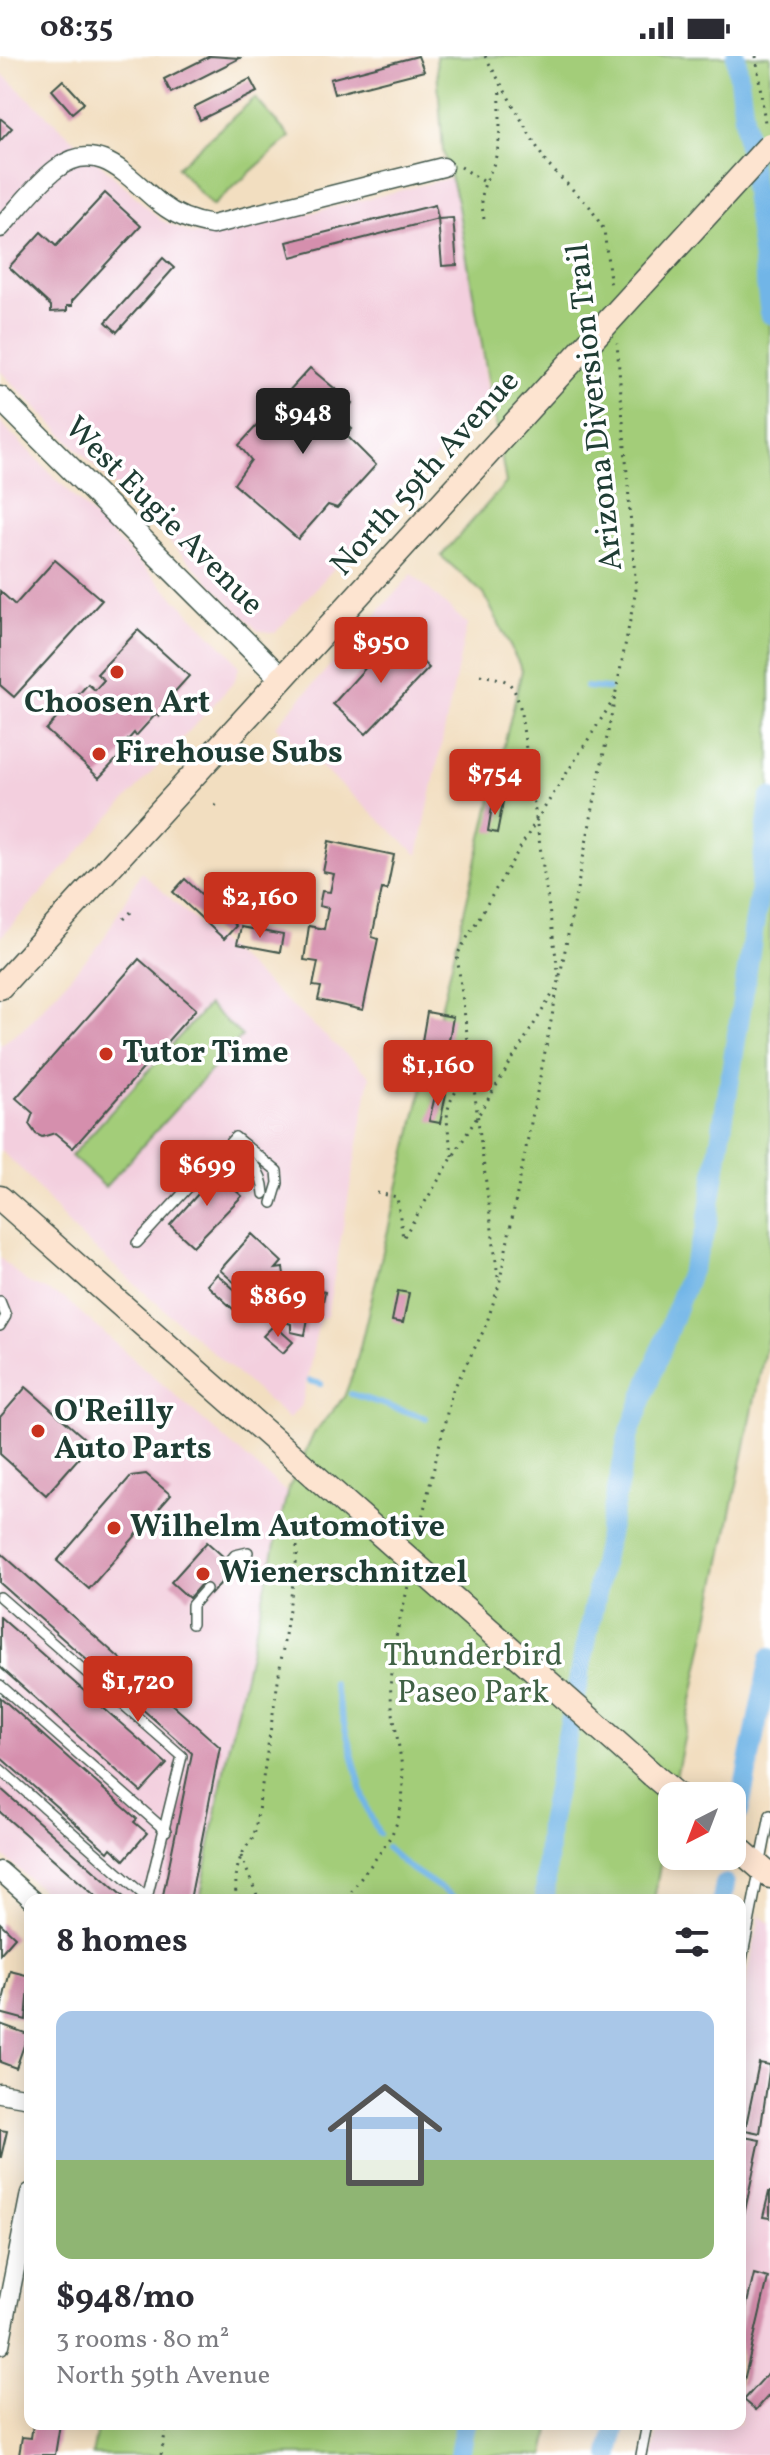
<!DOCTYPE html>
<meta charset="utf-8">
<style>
body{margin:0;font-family:Vollkorn,serif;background:#f7f7f7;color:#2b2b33;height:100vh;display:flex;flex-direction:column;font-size:30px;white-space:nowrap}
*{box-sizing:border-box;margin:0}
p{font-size:26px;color:#7c7c81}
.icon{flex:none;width:44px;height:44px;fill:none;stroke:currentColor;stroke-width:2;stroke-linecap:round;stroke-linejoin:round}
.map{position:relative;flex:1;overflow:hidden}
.side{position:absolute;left:24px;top:1838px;width:722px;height:536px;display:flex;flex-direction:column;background:#fff;border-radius:16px;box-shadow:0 4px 20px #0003}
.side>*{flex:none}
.needle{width:52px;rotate:222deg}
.controls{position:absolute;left:658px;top:1726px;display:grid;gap:16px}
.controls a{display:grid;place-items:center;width:88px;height:88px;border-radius:16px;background:#fff;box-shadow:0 4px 20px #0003;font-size:40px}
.price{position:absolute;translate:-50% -68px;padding:0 18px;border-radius:8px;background:#c8321e;color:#fff;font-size:26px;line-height:52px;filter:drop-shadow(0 2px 4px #0008)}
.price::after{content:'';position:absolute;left:50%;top:48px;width:24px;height:18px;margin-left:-12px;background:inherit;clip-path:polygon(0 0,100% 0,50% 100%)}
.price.current{background:#222;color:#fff}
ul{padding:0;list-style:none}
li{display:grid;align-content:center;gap:16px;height:424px;padding:0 32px}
li span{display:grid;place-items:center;height:248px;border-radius:16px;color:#555}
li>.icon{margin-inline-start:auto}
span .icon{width:144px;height:144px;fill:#fffc;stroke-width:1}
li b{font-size:34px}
h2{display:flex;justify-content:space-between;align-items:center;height:96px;padding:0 32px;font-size:34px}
.status{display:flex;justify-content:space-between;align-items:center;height:56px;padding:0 40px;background:#fff;direction:ltr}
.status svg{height:22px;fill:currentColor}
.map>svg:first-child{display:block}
</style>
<div class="status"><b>08:35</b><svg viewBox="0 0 49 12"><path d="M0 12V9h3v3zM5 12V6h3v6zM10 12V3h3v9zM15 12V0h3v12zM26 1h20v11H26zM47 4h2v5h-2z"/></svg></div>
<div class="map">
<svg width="770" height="2399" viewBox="0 0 770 2399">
<rect width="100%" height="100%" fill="#fff"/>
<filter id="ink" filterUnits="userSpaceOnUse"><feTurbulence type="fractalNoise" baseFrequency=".0125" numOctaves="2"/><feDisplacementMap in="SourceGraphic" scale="16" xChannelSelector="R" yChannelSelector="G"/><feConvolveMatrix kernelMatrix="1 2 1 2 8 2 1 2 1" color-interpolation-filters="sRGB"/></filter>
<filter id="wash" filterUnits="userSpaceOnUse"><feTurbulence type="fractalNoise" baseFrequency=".006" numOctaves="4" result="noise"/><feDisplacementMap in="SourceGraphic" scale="32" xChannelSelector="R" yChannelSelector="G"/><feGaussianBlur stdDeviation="1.8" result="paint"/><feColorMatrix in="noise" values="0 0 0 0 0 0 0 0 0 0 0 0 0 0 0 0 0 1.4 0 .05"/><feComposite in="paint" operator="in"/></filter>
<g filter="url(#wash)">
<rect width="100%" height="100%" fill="#f2dec0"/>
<g fill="#f3cfde">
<path d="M 0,16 L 161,164 L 192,178 L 218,180 L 450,122 L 457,145 L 489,343 L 275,577 L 257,574 L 0,315 Z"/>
<path d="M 0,366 L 230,598 L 239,611 L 234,626 L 0,882 Z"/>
<path d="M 412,518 L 467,568 L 418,799 L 276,670 Z"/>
<path d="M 141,816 L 370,1020 L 327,1260 L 319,1264 L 302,1348 L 289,1363 L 72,1173 L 25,1117 L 0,1094 L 0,989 L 22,974 L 101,887 Z"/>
<path d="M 0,1202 L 27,1226 L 65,1243 L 287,1437 L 227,1697 L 200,1844 L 53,1844 L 0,1797 Z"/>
<path d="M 760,1859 L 770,1868 L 770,2399 L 653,2399 L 659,2368 L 740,2368 L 740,1959 Z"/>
</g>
<g fill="#a3cd79" stroke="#618556" stroke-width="2">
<path d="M 436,0 L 770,0 L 770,1270 L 672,1740 L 654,1844 L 200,1844 L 227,1697 L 287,1437 L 314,1377 L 344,1341 L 355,1312 L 522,614 L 484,538 L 441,500 L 506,427 L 457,145 L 443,95 Z"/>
<path d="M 255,42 L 290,81 L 212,150 L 177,111 Z"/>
<path d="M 208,949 L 242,980 L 105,1131 L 71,1100 Z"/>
<path d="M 98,2368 L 551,2368 L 545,2399 L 92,2399 Z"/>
</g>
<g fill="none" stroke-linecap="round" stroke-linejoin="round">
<g stroke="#71b5e7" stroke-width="6">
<path d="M 586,631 L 608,633"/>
<path d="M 310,1325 L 321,1328"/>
<path d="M 351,1338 L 426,1362"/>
<path d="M 333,1627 L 367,1753 L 379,1778"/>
<path d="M 387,1792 L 407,1810 L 458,1844"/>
</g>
<g stroke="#71b5e7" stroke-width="20">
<path d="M 736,0 L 770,258"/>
<path d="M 739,1756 L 770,1602"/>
<path d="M 545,1844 L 549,1768 L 628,1381 L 706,1174 L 759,839 L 770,742"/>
<path d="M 722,1844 L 725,1828"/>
<path d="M 459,2399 L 465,2368"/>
<path d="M 610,2399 L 616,2368"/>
</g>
</g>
<g id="blocks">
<g fill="#d58fad">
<path d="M 210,0 L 240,2 L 171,37 L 164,23 Z"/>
<path d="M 418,0 L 424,15 L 334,38 L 330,23 Z"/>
<path d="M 250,23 L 257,36 L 200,64 L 194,51 Z"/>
<path d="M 63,24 L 84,47 L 72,57 L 52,34 Z"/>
<path d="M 0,62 L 12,72 L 0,85 Z"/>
<path d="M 105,137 L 141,170 L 72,245 L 72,250 L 67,250 L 67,255 L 51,256 L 51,250 L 9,211 L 41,176 L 56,190 Z"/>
<path d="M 435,149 L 438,163 L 453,162 L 457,209 L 442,210 L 438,163 L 291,201 L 287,186 Z"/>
<path d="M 163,202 L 174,212 L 117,276 L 106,266 Z"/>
<path d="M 310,312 L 352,347 L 342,364 L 352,373 L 346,379 L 376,409 L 337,452 L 328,449 L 298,483 L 234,428 L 251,404 L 239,389 Z"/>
<path d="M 55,504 L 102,544 L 14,641 L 0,629 L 0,535 L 15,549 Z"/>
<path d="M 138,574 L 189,620 L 161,651 L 165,655 L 159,661 L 156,658 L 136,680 L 134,677 L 126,686 L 129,690 L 99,722 L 46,674 L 88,628 L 95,634 L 104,624 L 97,618 Z"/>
<path d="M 394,580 L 429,612 L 366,678 L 333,648 Z"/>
<path d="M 493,745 L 503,746 L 497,777 L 488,775 Z"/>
<path d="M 329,785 L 394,799 L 387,834 L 382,833 L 372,881 L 378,883 L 363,954 L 318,944 L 321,931 L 313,930 L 318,906 L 304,904 L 309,870 L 324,873 L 328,852 L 319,850 L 322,835 L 330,836 L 334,818 L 323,816 Z"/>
<path d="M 185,823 L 236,870 L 224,883 L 173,836 Z"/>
<path d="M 241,871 L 283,879 L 280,896 L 237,888 Z"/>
<path d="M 139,903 L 196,953 L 73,1092 L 55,1077 L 42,1081 L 36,1078 L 29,1068 L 33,1057 L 16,1042 Z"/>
<path d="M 427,956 L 453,961 L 448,990 L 422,985 Z"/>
<path d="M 436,1036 L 446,1038 L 440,1067 L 429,1065 Z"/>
<path d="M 226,1114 L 234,1121 L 228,1128 L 242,1140 L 193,1190 L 170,1169 L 218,1116 L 221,1119 Z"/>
<path d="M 252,1178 L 282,1206 L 276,1213 L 283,1212 L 286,1233 L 290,1223 L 306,1225 L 305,1231 L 325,1236 L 319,1264 L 308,1262 L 305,1279 L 291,1276 L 291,1268 L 272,1261 L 276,1236 L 283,1235 L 281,1233 L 276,1233 L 262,1249 L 255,1242 L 259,1233 L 251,1241 L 220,1214 Z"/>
<path d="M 217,1218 L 243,1241 L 233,1253 L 207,1229 Z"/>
<path d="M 398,1235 L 409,1237 L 403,1267 L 392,1265 Z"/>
<path d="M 274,1269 L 293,1286 L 283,1297 L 263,1280 Z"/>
<path d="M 26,1331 L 91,1388 L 46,1439 L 0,1398 L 0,1361 Z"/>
<path d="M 146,1418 L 171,1439 L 89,1533 L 57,1505 L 131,1420 Z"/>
<path d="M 207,1486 L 235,1511 L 211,1538 L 201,1528 L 189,1542 L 171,1526 Z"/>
<path d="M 0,1496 L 220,1691 L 190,1844 L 162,1844 L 192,1697 L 0,1527 Z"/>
<path d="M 0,1561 L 167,1708 L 141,1736 L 0,1611 Z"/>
<path d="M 0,1641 L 137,1763 L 134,1766 L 147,1777 L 124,1804 L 111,1792 L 108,1796 L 0,1701 Z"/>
<path d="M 0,1732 L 127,1844 L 100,1844 L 0,1756 Z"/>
<path d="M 0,1867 L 15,1881 L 0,1898 Z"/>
<path d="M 10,1915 L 30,1920 L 26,1964 L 0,1957 Z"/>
<path d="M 0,1968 L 28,1978 L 16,2012 L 0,2006 Z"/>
<path d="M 759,2007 L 770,2009 L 760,2077 L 745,2074 Z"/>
<path d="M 0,2074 L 7,2075 L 1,2101 L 0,2101 Z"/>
<path d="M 744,2081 L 760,2084 L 744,2159 L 740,2158 L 740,2102 Z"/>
<path d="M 769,2136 L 770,2136 L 770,2162 L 763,2161 Z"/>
<path d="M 754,2218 L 768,2222 L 743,2329 L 740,2328 L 740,2277 Z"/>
<path d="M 770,2315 L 770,2338 L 756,2354 L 744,2344 Z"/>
<path d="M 33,2368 L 60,2368 L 55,2399 L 19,2399 L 22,2381 L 31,2382 Z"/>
</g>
</g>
</g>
<g filter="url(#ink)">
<use href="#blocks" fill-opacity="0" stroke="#3f5549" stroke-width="2"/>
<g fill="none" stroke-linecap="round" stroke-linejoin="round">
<defs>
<g id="service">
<path d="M 224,1092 C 248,1096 263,1114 264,1138"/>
<path d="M 137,1187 L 235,1081 L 277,1115 L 278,1127 L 272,1147"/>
<path d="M 0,1245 L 6,1260 L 0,1270"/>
<path d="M 229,1506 L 235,1499 L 248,1496"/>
<path d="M 0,1541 L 182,1700 L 147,1842 L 0,1713"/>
<path d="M 192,1568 L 192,1549 L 206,1533"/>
<path d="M 0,1629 L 166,1775"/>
<path d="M 740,1914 L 770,1759"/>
<path d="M 641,2399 L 647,2368"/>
</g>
<g id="minor">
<path d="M 0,172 C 18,153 35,129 56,113 C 99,80 129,123 161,148 C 176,160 193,166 212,169 L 443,111"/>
<path d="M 0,1815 L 33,1844"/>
<path d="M 0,2037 L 30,2042"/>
<path d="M 0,2289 L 30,2137"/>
</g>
<path id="tertiary" d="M 0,342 L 282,623"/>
<g id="secondary">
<path d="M 0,931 L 498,386"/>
<path d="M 0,1142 L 315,1420"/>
<path d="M 653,1719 L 678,1740"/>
<path d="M 732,1787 L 770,1820"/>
</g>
</defs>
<use href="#service" stroke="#3f5549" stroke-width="12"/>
<use href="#minor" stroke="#3f5549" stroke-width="21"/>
<use href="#tertiary" stroke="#3f5549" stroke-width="25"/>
<use href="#secondary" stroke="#3f5549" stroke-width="27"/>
<g stroke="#3f5549" stroke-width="3" stroke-dasharray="2 6" stroke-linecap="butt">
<path d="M 485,0 L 546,107 L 590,151 L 604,174 L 611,232"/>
<path d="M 756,0 L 765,67"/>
<path d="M 461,111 L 483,125"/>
<path d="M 484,163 C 477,125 490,127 497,96 C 502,74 499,53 500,31"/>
<path d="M 480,619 C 508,624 512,623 520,651 L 559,922"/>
<path d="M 215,750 L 218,746"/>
<path d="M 124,863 L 131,856"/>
<path d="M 453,1100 C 443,1052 444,1051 472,1012"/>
<path d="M 377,1137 L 397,1141 L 403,1182 L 558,929"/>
<path d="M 498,1221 L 457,899 L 536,765 L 616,640"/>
<path d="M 417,1483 L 452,1336 L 485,1272 L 499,1229 L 636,534 L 617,287"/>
<path d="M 241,1800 L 259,1844"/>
<path d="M 236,1844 C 235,1818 236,1801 254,1781 L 297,1501 L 297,1464"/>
<path d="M 350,1844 L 352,1835 C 368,1810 394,1785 400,1756 C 409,1716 394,1679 391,1640 C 388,1603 400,1565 408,1530"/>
<path d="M 161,2399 L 167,2368"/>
</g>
<use href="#service" stroke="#fff" stroke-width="9"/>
<use href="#minor" stroke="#fff" stroke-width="18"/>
<use href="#tertiary" stroke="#fff" stroke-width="22"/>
<use href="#secondary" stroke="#fde4d0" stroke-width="24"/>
<defs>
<g id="secondary-bridge">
<path d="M 498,386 L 770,89"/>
<path d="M 315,1420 L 653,1719"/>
</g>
</defs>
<use href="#secondary-bridge" stroke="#3f5549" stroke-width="27" stroke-linecap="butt"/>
<use href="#secondary-bridge" stroke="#fde4d0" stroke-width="24"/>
</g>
</g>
<g fill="#c8321e" stroke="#fff" stroke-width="3">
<circle cx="117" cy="616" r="8"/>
<circle cx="99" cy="698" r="8"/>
<circle cx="106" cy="998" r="8"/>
<circle cx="38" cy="1375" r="8"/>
<circle cx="114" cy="1472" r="8"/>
<circle cx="203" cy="1518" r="8"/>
</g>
<g text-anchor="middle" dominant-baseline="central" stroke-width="7" stroke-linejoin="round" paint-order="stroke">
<g font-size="32" fill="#1f3d34" stroke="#fff">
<text transform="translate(596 351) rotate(-96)">Arizona Diversion Trail</text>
<text transform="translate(426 418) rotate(-48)">North 59th Avenue</text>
<text transform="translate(163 461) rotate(45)">West Eugie Avenue</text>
</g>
<g font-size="32" font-weight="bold" fill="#1f3d34" stroke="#fff" text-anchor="start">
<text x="117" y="648" text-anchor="middle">Choosen Art</text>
<text x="115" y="698">Firehouse Subs</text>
<text x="122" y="998">Tutor Time</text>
<text x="54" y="1357">O'Reilly<tspan x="54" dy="37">Auto Parts</tspan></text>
<text x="130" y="1472">Wilhelm Automotive</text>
<text x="219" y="1518">Wienerschnitzel</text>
</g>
<g font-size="32" fill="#406145" stroke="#fff">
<text x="473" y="1601">Thunderbird<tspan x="473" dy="37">Paseo Park</tspan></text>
</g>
</g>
</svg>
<div class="controls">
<a><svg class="needle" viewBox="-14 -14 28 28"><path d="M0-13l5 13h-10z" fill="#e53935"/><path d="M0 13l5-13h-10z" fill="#7c7c81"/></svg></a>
</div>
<b class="price current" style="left:303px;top:400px">$948</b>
<b class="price" style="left:381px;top:629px">$950</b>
<b class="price" style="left:495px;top:761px">$754</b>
<b class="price" style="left:260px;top:884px">$2,160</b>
<b class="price" style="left:438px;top:1052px">$1,160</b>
<b class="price" style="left:207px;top:1152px">$699</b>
<b class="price" style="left:278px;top:1283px">$869</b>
<b class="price" style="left:138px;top:1668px">$1,720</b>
<section class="side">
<h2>8 homes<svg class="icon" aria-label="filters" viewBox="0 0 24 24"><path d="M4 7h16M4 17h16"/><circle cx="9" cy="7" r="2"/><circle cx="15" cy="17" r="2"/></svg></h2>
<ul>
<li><span style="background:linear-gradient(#a9c7e8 60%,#8fb573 0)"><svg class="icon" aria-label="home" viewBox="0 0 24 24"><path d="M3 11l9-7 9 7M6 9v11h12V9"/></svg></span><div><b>$948/mo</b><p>3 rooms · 80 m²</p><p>North 59th Avenue</p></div></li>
</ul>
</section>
</div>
